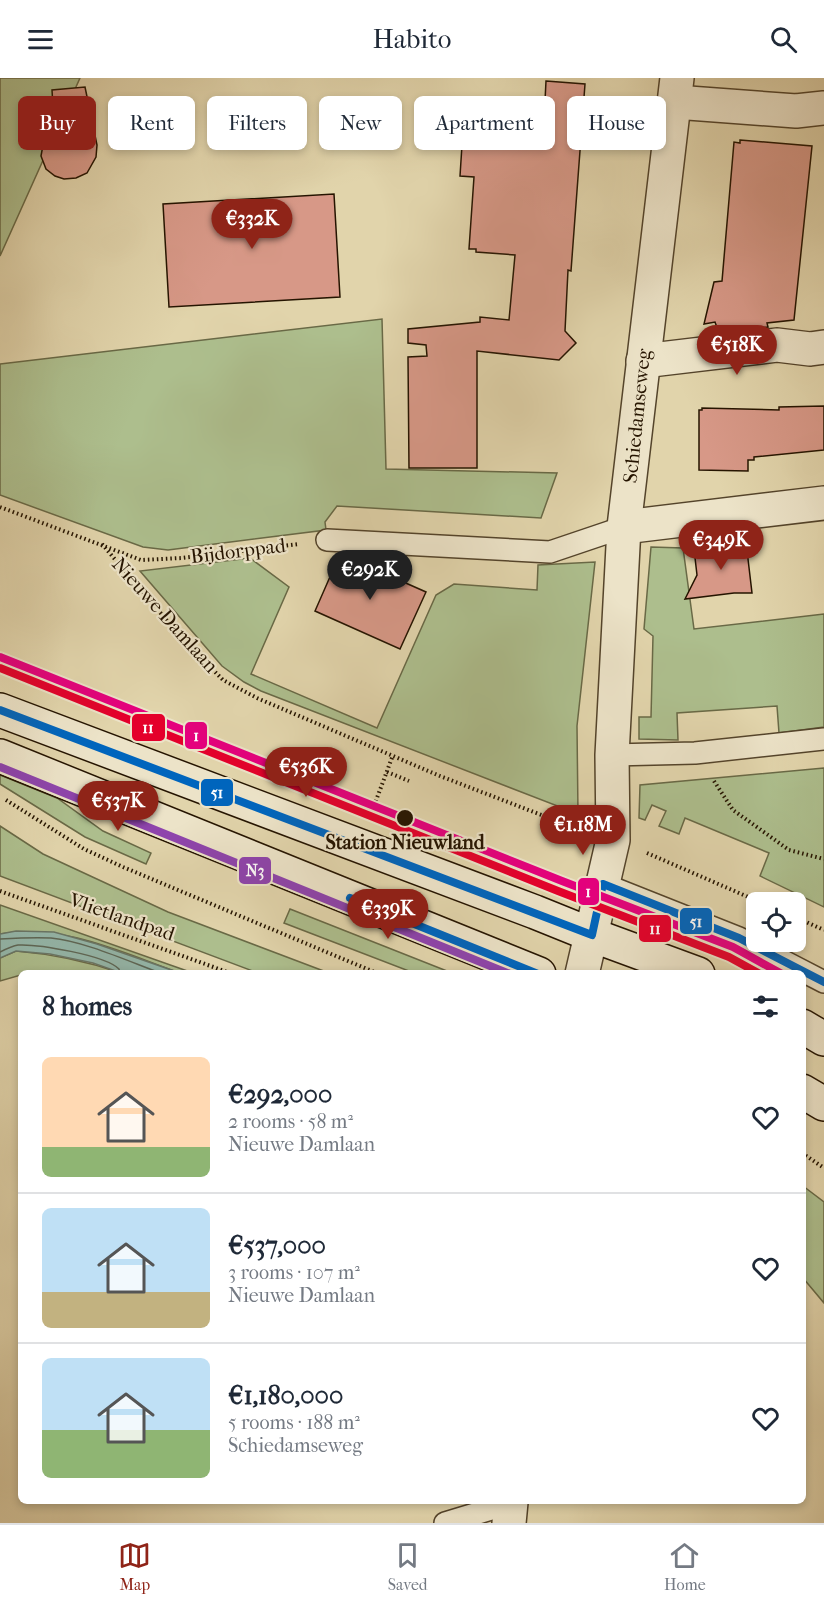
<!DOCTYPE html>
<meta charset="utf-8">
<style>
body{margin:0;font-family:"IM FELL French Canon",serif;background:#f6f6f7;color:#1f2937;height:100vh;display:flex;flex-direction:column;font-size:22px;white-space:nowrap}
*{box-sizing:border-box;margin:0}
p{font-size:20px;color:#747a83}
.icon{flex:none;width:33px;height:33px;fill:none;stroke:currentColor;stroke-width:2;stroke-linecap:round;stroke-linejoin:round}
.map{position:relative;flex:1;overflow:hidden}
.panel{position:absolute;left:18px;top:892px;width:788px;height:534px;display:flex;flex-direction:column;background:#fff;border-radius:9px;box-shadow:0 3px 9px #0003}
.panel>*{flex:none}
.hud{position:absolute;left:18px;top:18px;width:789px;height:54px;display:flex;gap:12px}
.fabs{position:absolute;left:746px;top:814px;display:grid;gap:12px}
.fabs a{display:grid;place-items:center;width:60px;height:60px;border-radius:9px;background:#fff;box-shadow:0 3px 9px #0003;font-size:30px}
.price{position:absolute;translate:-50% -51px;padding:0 14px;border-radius:21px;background:#8f2418;color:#fff;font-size:20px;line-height:39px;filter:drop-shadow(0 2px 3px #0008)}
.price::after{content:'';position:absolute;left:50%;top:36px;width:18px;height:14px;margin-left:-9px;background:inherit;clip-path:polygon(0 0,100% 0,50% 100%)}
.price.on{background:#222;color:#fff}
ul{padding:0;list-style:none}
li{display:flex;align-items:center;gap:18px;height:150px;padding:0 24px}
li+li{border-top:2px solid #e0e1e3}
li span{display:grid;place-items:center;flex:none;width:168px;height:120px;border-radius:9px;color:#555}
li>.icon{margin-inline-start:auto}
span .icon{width:72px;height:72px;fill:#fffc;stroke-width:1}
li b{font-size:26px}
h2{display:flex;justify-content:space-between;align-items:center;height:72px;padding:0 24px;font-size:26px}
.pill{padding:0 21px;border-radius:9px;background:#fff;box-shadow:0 3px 9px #0003;font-size:21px;line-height:54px}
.pill.on{background:#8f2418;color:#fff}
header{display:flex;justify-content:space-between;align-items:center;height:78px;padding:0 24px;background:#fff;font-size:27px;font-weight:600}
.dock{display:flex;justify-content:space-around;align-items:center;height:84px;border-top:2px solid #e0e1e3;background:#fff;font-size:16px;color:#747a83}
.dock a{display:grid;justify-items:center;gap:3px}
.dock .on{color:#8f2418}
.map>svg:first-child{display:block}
</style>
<header><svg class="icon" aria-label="menu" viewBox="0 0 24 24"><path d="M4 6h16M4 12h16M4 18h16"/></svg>Habito<svg class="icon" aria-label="search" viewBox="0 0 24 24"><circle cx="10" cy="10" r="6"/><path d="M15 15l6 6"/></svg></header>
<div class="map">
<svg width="824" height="1445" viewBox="0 0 824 1445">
<rect width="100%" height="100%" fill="#e1d4ab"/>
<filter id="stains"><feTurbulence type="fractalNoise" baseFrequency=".00333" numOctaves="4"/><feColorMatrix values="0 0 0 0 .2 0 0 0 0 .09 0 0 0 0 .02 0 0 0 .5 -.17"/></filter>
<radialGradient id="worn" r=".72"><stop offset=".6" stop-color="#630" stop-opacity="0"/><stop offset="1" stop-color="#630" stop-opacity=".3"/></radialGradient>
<g fill="#adbe8d" stroke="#696946" stroke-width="1.5">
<path d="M 0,0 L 80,0 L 0,178 Z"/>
<path d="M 382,241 L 386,391 L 557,395 L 541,440 L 337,428 L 325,444 L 326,452 L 168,472 L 143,469 L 0,417 L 0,286 Z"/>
<path d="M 651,469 L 683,470 L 694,551 L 824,536 L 824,649 L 779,655 L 777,628 L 677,635 L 678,662 L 639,661 L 639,639 L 651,639 L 653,558 L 644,551 Z"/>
<path d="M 250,480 L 289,509 L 251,596 L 377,650 L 436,517 L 454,506 L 537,512 L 538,487 L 595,484 L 577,648 L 578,736 L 261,613 L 244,604 L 222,588 L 140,493 Z"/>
<path d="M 824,690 L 824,829 L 760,798 L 769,775 L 685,740 L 679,756 L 659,748 L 666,733 L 652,727 L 645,742 L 639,740 L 640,707 Z"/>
<path d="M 0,697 L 57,720 L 103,753 L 151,775 L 146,786 L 85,759 L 0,706 Z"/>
<path d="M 0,748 L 43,776 L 168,834 L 329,895 L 258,895 L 0,798 Z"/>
<path d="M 0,827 L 193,895 L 180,895 C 123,875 62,845 0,856 Z"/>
<path d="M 290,831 L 452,895 L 414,895 L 284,845 Z"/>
<path d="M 16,873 C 53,876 86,883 121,895 L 21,896 L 21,897 L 0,903 L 0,880 Z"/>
<path d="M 803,1108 L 824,1124 L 824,1225 L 803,1200 Z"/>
</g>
<path fill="#94b8ac" stroke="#687667" stroke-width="1.5" d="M 16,853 L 54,854 L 97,866 L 180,895 L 121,895 L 93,885 L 50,876 L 16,873 L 0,880 L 0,856 Z"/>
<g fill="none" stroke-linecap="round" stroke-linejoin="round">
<g stroke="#5c6656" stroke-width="1.5">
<path d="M 0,861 C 17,860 34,859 51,860 C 84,863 130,884 163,896"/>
<path d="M 0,874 C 6,871 12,868 18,867 C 38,866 105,877 119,891 L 120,896"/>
</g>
</g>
<g fill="#d79887" stroke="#251400" stroke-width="1.5">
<path d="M 546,3 L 585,6 L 571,193 L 568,192 L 565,253 L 576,265 L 559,282 L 477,273 L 477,390 L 409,390 L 408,279 L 427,278 L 426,267 L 408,265 L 408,251 L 480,244 L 480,239 L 509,242 L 515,177 L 476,174 L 476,171 L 469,171 L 474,99 L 460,98 L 462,67 L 502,70 L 506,20 L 545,23 Z"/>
<path d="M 85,9 L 97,67 L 96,79 L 87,95 L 76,100 L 64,101 L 55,98 L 46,91 L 41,78 L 45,56 L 54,46 L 52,12 Z"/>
<path d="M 740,62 L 812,68 L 794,242 L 767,245 L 768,249 L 719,255 L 715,244 L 704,246 L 714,204 L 722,203 L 734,64 L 740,65 Z"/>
<path d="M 334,116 L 340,219 L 169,229 L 163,126 Z"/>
<path d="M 824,328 L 824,372 L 754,379 L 754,382 L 748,382 L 748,393 L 699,392 L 699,332 L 702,332 L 702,330 L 779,332 L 779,329 Z"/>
<path d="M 746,464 L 752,515 L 734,515 L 685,521 L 697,497 L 694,471 Z"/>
<path d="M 340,476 L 426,514 L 400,571 L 315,533 Z"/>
</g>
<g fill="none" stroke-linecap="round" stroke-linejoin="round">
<defs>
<g id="service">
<path d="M 327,462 L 550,474 L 624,449"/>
<path d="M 612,677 L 695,675 L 824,661"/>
<path d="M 603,806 L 739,860 L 824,904"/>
<path d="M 445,1445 L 511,1425"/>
</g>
<g id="minor">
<path d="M 675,24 L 796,33 L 824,30"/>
<path d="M 643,283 L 777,267 L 810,271 L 824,269"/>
<path d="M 624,449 L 824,425"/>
<path d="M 582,896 L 613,762 L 612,677 L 624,449 L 677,0"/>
<path d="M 509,1445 L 511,1424"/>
</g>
<g id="secondary">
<path d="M 0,632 L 535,834 L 592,857 L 698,896"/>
<path d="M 0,678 L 539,896"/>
<path d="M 802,948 L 824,961"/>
<path d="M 802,1013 L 824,1026"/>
</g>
</defs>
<use href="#service" stroke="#54442b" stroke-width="24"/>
<use href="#minor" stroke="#54442b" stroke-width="36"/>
<use href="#secondary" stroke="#251400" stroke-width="36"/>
<g stroke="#251400" stroke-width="4" stroke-dasharray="1.5 3" stroke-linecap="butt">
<path d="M 0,429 L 141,482 L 182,480 L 299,466"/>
<path d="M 102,466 L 180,558 L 223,602 L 257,620 L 440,698 L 578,751"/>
<path d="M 387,694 L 409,703"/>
<path d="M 714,703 L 733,732 L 789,772 L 824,781"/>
<path d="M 6,722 L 84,771 L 123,789 L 379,896"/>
<path d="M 371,736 L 393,677"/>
<path d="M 647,775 L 762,825"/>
<path d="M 0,813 L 233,896"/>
<path d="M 795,839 L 824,852"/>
<path d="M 802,1075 L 824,1090"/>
</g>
<use href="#service" stroke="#ece3c8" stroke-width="21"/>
<use href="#minor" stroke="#ece3c8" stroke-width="33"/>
<use href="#secondary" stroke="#ece3c8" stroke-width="33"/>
<defs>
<g id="bus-1">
<path d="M 0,632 L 592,857 L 603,806 L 739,860 L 824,904"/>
<path d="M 350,820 L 538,896"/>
</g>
<path id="bus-2" d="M 0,689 L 510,896"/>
</defs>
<use href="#bus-1" stroke="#ece3c8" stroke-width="12"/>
<use href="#bus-2" stroke="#ece3c8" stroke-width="12"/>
<use href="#bus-1" stroke="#0065bd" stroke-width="8"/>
<use href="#bus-2" stroke="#8e44ad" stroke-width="8"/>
<defs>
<path id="tram-1" d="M 0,579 L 562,803 L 733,869 L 782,896"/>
<path id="tram-2" d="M 0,590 L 558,813 L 729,879 L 760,896"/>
</defs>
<use href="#tram-1" stroke="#ece3c8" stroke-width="12"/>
<use href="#tram-2" stroke="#ece3c8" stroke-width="12"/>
<use href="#tram-1" stroke="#e5007d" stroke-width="8"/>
<use href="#tram-2" stroke="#e4002b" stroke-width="8"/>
</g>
<circle fill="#251400" stroke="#ece3c8" stroke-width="2" cx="405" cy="740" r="9"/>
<g text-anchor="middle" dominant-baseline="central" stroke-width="4.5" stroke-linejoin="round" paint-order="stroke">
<g font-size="20" fill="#251400" stroke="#ece3c8">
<text transform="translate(637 338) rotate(-84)">Schiedamseweg</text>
<text transform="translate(238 473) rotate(-7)">Bijdorppad</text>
<text transform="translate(165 537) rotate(48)">Nieuwe Damlaan</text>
<text transform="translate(122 839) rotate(19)">Vlietlandpad</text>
</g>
<g font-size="20" font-weight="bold" fill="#251400" stroke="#ece3c8">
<text x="405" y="764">Station Nieuwland</text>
</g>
</g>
<g stroke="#ece3c8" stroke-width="2">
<rect x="131" y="635" width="35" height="29" rx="6" fill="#e4002b"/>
<rect x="184" y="643" width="24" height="29" rx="6" fill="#e5007d"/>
<rect x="200" y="700" width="34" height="29" rx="6" fill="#0065bd"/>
<rect x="238" y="778" width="34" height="29" rx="6" fill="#8e44ad"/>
<rect x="577" y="799" width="23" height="29" rx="6" fill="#e5007d"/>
<rect x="679" y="829" width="34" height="28" rx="6" fill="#0065bd"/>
<rect x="638" y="836" width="34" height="29" rx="6" fill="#e4002b"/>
</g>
<g font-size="16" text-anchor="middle" font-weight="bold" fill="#fff">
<text x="148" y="655">11</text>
<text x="196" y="663">1</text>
<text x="217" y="720">51</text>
<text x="255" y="798">N3</text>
<text x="588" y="819">1</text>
<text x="696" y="849">51</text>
<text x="655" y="856">11</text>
</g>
<rect width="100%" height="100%" filter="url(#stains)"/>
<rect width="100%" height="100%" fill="url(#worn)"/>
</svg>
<div class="fabs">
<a><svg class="icon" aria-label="locate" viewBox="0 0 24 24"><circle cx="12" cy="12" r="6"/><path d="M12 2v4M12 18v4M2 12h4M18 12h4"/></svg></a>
</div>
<b class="price" style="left:252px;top:172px">€332K</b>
<b class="price" style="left:737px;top:298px">€518K</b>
<b class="price" style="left:721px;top:493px">€349K</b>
<b class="price on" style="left:370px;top:523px">€292K</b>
<b class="price" style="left:306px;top:720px">€536K</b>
<b class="price" style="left:118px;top:754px">€537K</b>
<b class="price" style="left:583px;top:778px">€1.18M</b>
<b class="price" style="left:388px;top:862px">€339K</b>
<div class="hud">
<a class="pill on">Buy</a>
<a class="pill">Rent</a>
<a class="pill">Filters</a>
<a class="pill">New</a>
<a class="pill">Apartment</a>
<a class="pill">House</a>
</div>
<section class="panel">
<h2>8 homes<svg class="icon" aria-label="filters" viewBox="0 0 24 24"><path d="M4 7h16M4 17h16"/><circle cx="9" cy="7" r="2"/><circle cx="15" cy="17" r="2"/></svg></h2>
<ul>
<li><span style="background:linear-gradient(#ffd9b3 75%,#8fb573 0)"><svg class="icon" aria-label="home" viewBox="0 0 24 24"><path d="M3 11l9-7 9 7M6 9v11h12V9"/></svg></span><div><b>€292,000</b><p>2 rooms · 58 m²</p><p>Nieuwe Damlaan</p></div><svg class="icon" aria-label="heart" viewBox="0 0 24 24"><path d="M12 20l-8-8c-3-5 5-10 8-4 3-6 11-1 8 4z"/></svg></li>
<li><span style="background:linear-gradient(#bfe0f5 70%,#c2b280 0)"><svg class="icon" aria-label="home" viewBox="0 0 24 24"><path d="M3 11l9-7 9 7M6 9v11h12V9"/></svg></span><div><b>€537,000</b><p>3 rooms · 107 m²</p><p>Nieuwe Damlaan</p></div><svg class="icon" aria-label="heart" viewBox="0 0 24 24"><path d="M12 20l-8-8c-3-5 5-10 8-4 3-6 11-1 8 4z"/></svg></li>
<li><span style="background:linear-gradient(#bfe0f5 60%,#8fb573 0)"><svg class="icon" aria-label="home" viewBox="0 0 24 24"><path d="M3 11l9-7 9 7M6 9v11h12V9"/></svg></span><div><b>€1,180,000</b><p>5 rooms · 188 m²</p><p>Schiedamseweg</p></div><svg class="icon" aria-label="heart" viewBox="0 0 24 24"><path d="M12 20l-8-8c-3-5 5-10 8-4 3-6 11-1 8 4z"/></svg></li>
</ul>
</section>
</div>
<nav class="dock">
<a class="on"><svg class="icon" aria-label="map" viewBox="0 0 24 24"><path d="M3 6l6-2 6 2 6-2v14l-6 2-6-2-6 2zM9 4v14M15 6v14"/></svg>Map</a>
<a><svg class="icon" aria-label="saved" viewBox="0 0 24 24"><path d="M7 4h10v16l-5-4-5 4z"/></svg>Saved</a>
<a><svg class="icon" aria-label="home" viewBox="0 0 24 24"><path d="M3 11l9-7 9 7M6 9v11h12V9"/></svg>Home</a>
</nav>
